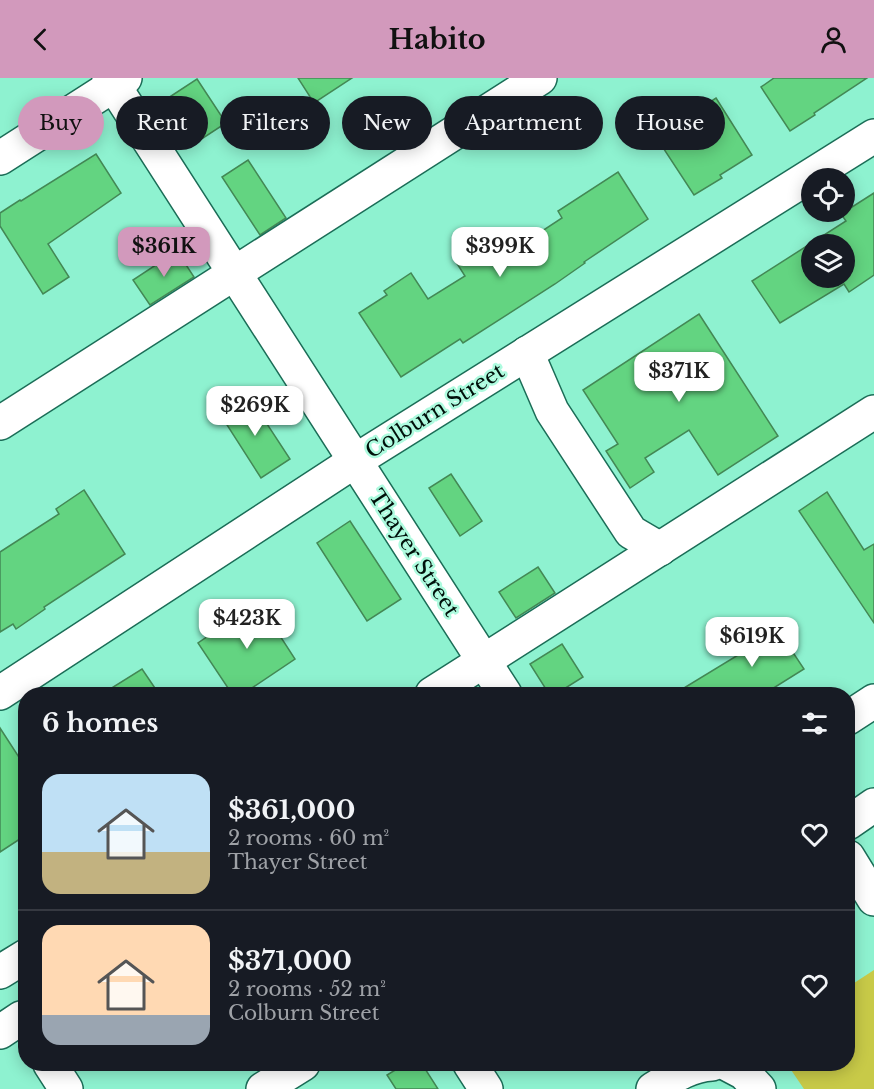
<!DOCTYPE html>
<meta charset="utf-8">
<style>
body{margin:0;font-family:"Libre Baskerville",serif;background:#242831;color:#f1f3f6;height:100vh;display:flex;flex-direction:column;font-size:22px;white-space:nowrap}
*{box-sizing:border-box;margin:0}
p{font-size:20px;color:#9ea1a6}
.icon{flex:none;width:33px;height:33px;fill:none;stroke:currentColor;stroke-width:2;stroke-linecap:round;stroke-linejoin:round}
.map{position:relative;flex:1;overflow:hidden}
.details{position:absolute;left:18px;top:609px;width:837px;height:384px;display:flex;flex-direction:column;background:#171b24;border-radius:24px;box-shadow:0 3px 15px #0003}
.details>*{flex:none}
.top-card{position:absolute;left:18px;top:18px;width:838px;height:54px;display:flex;gap:12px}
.buttons{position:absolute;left:801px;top:90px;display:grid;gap:12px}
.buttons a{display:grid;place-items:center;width:54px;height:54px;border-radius:50%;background:#171b24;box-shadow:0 3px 15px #0003;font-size:30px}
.price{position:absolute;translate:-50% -51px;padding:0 14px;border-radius:12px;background:#fff;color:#222;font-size:20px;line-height:39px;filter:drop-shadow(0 2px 3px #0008)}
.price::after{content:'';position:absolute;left:50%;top:36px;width:18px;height:14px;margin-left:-9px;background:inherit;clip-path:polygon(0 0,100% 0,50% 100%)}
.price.selected{background:#d299bc;color:#111}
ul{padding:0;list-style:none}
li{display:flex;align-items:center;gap:18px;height:150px;padding:0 24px}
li+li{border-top:2px solid #363941}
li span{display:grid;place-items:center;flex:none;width:168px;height:120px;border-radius:18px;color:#555}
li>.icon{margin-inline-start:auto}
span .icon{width:72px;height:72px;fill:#fffc;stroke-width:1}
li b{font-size:26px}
h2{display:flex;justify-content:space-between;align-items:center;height:72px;padding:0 24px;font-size:26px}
.tag{padding:0 21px;border-radius:27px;background:#171b24;box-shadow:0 3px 15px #0003;font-size:21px;line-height:54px}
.tag.selected{background:#d299bc;color:#111}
header{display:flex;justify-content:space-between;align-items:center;height:78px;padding:0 24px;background:#d299bc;color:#111;font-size:27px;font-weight:800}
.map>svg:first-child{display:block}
</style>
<header><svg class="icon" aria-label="back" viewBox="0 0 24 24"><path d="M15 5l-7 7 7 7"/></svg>Habito<svg class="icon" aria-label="person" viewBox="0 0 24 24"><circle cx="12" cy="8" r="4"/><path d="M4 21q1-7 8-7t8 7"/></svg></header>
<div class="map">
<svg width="874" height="1011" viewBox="0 0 874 1011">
<rect width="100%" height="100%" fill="#8ef2d0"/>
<path fill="#c8ca48" d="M 874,892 L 874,1011 L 804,1011 L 787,986 L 848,986 L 848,909 Z"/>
<g fill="#63d481" stroke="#438855" stroke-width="1.5" fill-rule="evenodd">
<path d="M 298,0 L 352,0 L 314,25 Z"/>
<path d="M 774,0 L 867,0 L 814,35 L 815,37 L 790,53 L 761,9 Z"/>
<path d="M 197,1 L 226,45 L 197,64 L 168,20 Z"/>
<path d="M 716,20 L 752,77 L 720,97 L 722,100 L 694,117 L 656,59 Z"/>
<path d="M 96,76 L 121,115 L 48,166 L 69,199 L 43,216 L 0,148 L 0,135 L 20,122 L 21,123 Z"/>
<path d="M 248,82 L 286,140 L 260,157 L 222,99 Z"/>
<path d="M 618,94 L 648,141 L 584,184 L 585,185 L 555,206 L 463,265 L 460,261 L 401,299 L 359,235 L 387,217 L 384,213 L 411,195 L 428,221 L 465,198 L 456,184 L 485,165 L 490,173 L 520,153 L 527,163 L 562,140 L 558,133 Z"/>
<path d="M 874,115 L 874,197 L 849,214 L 844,206 L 780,245 L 752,203 L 846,143 L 841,136 ZM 812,166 L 844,166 L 844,200 L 812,200 Z"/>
<path d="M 177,173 L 194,199 L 150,227 L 133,202 Z"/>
<path d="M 699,236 L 778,358 L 718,397 L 689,352 L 645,380 L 654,394 L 630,410 L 606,373 L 618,366 L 583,312 Z"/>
<path d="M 248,317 L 290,381 L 261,400 L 220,336 Z"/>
<path d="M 451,396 L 482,443 L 460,458 L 429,410 Z"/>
<path d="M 84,412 L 125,476 L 44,529 L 45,531 L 16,551 L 13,546 L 0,554 L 0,474 L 59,436 L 56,431 Z"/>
<path d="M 827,414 L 864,472 L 874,466 L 874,545 L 799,433 Z"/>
<path d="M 350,443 L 401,521 L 367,543 L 317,465 Z"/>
<path d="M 538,489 L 555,515 L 516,540 L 499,514 Z"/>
<path d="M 258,524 L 295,581 L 243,616 L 232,616 L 198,565 Z"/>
<path d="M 772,543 L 804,591 L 764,616 L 674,616 L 753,568 L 747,559 Z"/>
<path d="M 562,566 L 583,599 L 556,616 L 549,616 L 530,586 Z"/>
<path d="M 142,591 L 159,616 L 102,616 Z"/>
<path d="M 0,650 L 26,690 L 26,757 L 0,774 Z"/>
<path d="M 405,986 L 422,986 L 438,1011 L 396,1011 L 387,997 Z"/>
</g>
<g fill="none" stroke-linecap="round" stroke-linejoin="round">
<defs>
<g id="minor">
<path d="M 109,0 L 505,616"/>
<path d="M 0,80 L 125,0"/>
<path d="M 527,275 L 552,333 L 631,454 L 660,471"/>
<path d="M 0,345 L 540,0"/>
<path d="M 0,615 L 355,383 L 874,58"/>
<path d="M 432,616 L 874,334"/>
<path d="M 848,640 L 874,623"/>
<path d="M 848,745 L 874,727"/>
<path d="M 848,779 L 874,821"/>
<path d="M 0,894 L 26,878"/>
<path d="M 0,954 L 21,940"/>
<path d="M 50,986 L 66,1011"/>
<path d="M 470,986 L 486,1011"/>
<path d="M 727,986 L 744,995 L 759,1011"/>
<path d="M 263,1011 L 303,986"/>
<path d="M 653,1011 C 671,1000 690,987 712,986"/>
</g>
</defs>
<use href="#minor" stroke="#1b6d57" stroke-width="36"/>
<use href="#minor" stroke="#fff" stroke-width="33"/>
</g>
<g text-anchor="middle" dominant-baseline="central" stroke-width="5" stroke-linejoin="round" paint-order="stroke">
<g font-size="21" fill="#00100a" stroke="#aefbdf">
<text transform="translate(435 333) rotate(-32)">Colburn Street</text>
<text transform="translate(414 475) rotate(57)">Thayer Street</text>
</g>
</g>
</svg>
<div class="buttons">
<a><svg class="icon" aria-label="locate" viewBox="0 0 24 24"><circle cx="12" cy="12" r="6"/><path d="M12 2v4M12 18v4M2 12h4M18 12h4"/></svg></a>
<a><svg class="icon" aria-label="layers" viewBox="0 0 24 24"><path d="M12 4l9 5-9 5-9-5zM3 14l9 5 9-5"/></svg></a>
</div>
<b class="price selected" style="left:164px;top:200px">$361K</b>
<b class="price" style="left:500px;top:200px">$399K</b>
<b class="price" style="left:679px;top:325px">$371K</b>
<b class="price" style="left:255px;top:359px">$269K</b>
<b class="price" style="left:247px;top:572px">$423K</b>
<b class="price" style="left:752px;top:590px">$619K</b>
<div class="top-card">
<a class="tag selected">Buy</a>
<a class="tag">Rent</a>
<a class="tag">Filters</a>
<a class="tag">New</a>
<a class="tag">Apartment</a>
<a class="tag">House</a>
</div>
<section class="details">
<h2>6 homes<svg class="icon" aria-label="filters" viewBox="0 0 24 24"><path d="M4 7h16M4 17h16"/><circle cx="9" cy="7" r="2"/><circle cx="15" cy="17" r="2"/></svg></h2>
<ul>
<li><span style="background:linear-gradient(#bfe0f5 65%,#c2b280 0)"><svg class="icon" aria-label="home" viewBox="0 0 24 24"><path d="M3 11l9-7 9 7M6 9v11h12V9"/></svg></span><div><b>$361,000</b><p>2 rooms · 60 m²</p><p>Thayer Street</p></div><svg class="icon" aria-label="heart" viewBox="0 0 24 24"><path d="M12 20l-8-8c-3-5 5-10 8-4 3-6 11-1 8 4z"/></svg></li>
<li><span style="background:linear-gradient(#ffd9b3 75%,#9aa5b1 0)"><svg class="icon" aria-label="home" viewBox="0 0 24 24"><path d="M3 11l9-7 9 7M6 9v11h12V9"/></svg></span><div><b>$371,000</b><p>2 rooms · 52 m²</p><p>Colburn Street</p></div><svg class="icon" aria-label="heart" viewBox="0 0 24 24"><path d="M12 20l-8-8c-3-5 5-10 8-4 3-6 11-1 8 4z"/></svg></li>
</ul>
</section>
</div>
